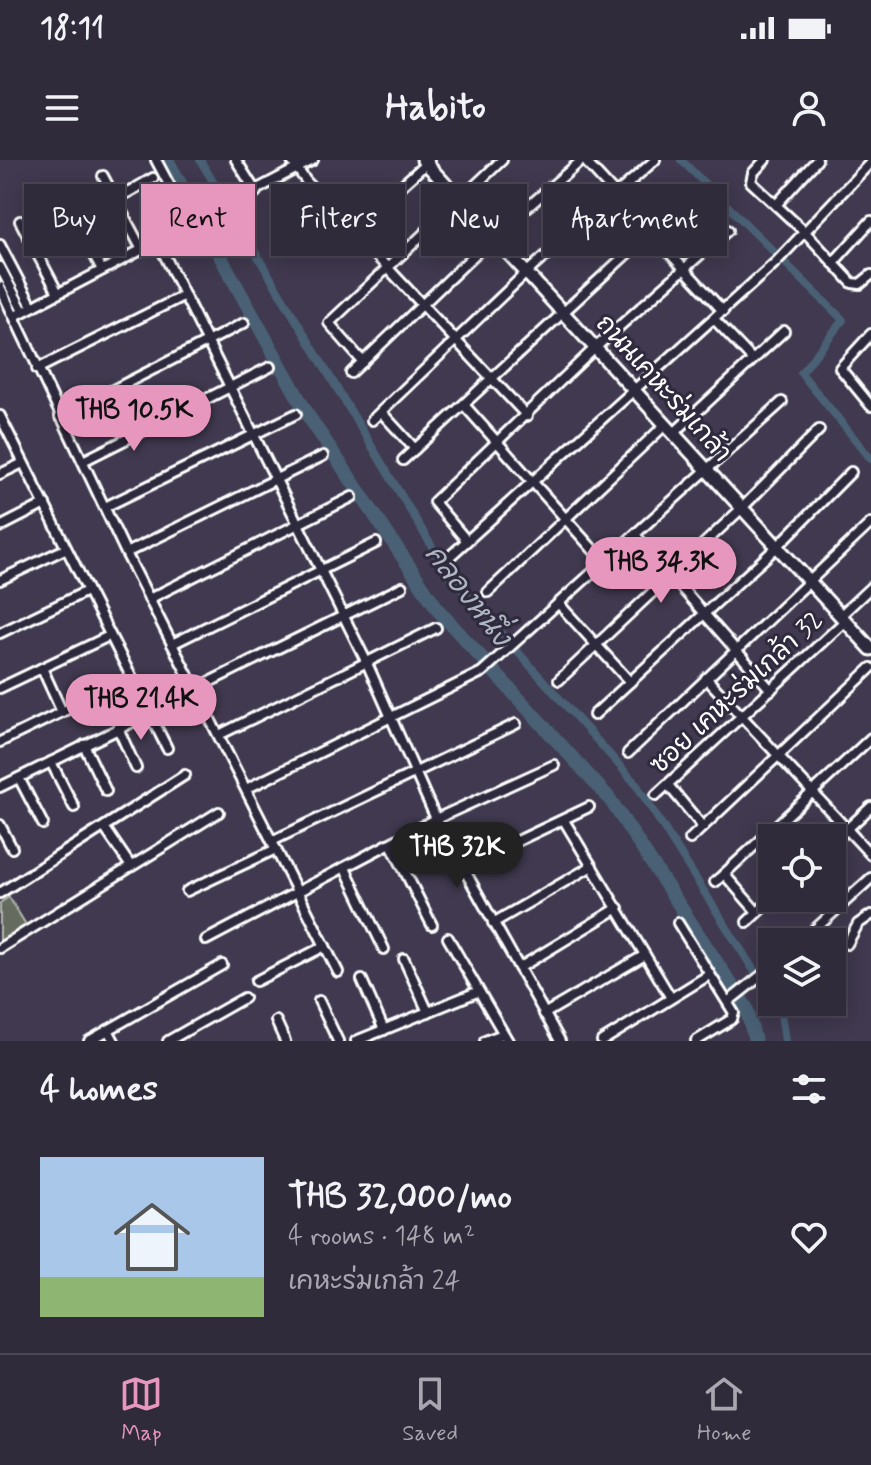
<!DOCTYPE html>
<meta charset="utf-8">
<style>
body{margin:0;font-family:Mynerve,"Playpen Sans Thai",sans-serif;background:#383342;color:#f1f3f6;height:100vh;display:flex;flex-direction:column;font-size:30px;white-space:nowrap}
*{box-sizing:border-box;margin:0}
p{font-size:26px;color:#a8a7af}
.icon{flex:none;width:44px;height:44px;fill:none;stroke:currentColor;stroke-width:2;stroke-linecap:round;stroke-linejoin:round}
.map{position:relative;height:881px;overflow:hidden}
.sheet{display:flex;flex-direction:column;background:#302b3b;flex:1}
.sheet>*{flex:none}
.guide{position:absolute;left:24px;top:24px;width:824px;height:72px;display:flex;gap:16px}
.tools{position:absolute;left:758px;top:664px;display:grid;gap:16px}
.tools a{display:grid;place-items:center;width:88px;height:88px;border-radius:0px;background:#302b3b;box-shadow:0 4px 20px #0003,0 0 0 2px #4b4755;font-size:40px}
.price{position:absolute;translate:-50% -68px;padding:0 18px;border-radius:28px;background:#e797bd;color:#111;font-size:26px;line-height:52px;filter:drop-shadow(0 2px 4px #0008)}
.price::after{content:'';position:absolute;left:50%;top:48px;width:24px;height:18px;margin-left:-12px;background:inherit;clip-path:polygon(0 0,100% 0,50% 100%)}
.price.on{background:#222;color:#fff}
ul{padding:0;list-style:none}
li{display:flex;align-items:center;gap:24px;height:200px;padding:0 40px}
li+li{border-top:2px solid #4b4755}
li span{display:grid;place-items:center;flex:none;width:224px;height:160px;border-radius:0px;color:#555}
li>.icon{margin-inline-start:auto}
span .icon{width:96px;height:96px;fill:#fffc;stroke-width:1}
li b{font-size:34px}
h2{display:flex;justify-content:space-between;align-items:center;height:96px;padding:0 40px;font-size:34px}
.tag{padding:0 28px;border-radius:0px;background:#302b3b;box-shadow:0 4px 20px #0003,0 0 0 2px #4b4755;font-size:28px;line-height:72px}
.tag.on{background:#e797bd;color:#111}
.status{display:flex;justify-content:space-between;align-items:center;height:56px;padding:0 40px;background:#302b3b;direction:ltr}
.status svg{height:22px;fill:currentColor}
header{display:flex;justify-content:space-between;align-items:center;height:104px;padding:0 40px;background:#302b3b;font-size:36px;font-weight:700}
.tab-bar{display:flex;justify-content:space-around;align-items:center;height:112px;border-top:2px solid #4b4755;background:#302b3b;font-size:22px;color:#a8a7af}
.tab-bar a{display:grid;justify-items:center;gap:4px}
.tab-bar .on{color:#e797bd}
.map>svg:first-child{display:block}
</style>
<div class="status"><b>18:11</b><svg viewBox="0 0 49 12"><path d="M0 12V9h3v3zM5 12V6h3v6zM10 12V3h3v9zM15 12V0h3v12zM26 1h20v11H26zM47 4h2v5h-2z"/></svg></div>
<header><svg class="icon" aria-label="menu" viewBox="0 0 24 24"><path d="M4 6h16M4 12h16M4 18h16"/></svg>Habito<svg class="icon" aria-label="person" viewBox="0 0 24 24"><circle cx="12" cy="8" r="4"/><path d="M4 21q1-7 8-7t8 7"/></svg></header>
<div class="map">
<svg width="871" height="881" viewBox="0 0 871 881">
<rect width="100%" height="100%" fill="#40394f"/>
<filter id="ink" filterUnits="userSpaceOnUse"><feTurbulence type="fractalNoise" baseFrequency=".0125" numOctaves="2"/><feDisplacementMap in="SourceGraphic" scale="16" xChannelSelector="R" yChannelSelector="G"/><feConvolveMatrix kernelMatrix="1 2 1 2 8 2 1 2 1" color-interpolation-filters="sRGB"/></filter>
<g filter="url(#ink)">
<path fill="#656c5f" stroke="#b2b6af" stroke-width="2" d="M 9,737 L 28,768 L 0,786 L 0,743 Z"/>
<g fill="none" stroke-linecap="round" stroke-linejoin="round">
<g stroke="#4a6075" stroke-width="8">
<path d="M 200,0 L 449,415 L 636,624 L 772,839"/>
<path d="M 681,0 L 843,160 L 801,213 L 871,299"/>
<path d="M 774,842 L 781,854 L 785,881"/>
</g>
<path stroke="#4a6075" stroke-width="14" d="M 167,0 L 309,257 L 439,451 L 609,638 L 746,847 L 755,881"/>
<defs>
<g id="street">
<path d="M 156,0 L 190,64"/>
<path d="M 236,0 L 256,32"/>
<path d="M 291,0 L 306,21 L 527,256"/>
<path d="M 584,0 L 723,151"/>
<path d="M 765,0 L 753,13 L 751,22 L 805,72 L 852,123 L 860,124 L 871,115"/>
<path d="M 103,16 L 141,88"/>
<path d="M 113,35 L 127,33 L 153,18"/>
<path d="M 66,42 L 102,110"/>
<path d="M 776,45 L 817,0"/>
<path d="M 20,61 L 58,133"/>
<path d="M 352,70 L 429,1"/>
<path d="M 157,80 L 366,501 L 436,659 L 560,881"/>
<path d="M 0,85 L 32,146"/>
<path d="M 833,103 L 871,61"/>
<path d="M 0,107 L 23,151"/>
<path d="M 0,127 L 126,393 L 338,812"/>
<path d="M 15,156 L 313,0"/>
<path d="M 714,159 L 752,199"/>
<path d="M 871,174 L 840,208 L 871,246"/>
<path d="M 363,202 L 329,163 L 502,0"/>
<path d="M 37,209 L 183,136"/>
<path d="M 351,213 L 493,77 L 582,0"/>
<path d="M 464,245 L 605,403"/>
<path d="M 381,252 L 415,289"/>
<path d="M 0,256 L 167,588"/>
<path d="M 60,257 L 244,163"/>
<path d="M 372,260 L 526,113 L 655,0"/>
<path d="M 673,274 L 784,171"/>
<path d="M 403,300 L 693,33"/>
<path d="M 83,301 L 270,207"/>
<path d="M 0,314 L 23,303"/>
<path d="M 105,347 L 296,254"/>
<path d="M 0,367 L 45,344"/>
<path d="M 636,376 L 771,530"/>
<path d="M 467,381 L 434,342 L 595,188 L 728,70"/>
<path d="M 126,393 L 323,296"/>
<path d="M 448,398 L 776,102 L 871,2"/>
<path d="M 0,420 L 65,389"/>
<path d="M 488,432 L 665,265"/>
<path d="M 149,439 L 352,337"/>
<path d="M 559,444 L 630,522"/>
<path d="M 840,456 L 871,427"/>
<path d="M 0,473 L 87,431"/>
<path d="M 172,484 L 376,383"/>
<path d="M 42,508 L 62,552"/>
<path d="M 706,518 L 871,695"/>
<path d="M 559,520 L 742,348 L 819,270"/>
<path d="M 0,528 L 109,476"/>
<path d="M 195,529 L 402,427"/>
<path d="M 594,555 L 778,386 L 851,312"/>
<path d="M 118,568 L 136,608"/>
<path d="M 219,575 L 436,468"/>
<path d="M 0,582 L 130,519"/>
<path d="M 84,585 L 106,631"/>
<path d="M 628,593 L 871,363"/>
<path d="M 51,602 L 74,647"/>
<path d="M 19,618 L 43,664"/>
<path d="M 668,625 L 703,667"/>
<path d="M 0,627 L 149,554"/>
<path d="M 246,629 L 482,512 L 782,242"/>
<path d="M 656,635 L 845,461"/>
<path d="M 565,662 L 671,838"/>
<path d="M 0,665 L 12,688"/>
<path d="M 104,667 L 130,705"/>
<path d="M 690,679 L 871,508"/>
<path d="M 272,681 L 516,564"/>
<path d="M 832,683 L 871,647"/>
<path d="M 391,684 L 432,765"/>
<path d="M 463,707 L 589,647"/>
<path d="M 345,708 L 384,789"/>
<path d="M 724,714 L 871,578"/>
<path d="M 715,722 L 724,714 L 757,752"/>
<path d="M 187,731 L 276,689"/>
<path d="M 0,733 L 185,615"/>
<path d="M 747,762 L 773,738"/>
<path d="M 493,763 L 592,706"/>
<path d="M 678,763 L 734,853 L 732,859 L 696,881"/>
<path d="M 448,778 L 508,881"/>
<path d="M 206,780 L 436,659 L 554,605"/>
<path d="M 801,782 L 871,718"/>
<path d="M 847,784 L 858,764 L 871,755"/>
<path d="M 0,788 L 219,652"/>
<path d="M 404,799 L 428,852"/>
<path d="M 519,808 L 618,748"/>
<path d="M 362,820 L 384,870"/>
<path d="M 256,821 L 325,786"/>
<path d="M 319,841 L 338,881"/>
<path d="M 729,841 L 772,807"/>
<path d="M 544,854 L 645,795"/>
<path d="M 276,861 L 285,881"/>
<path d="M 108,870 L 114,881"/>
<path d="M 89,881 L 222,805"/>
<path d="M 168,881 L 244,838"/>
<path d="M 356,881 L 477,832"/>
<path d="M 485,881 L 503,874"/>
<path d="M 602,881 L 709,815"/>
</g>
<path id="secondary" d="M 423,0 L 871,489"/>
</defs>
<use href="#street" stroke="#fff" stroke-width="14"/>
<use href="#secondary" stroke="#fff" stroke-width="17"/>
<use href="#street" stroke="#2f2a3d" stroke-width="8"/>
<use href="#secondary" stroke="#2f2a3d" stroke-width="11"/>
</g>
</g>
<g text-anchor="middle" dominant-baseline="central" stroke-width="6" stroke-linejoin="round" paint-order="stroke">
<g font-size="26" fill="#fff" stroke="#2f2a3d">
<text transform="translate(663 229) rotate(48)">ถนนเคหะร่มเกล้า</text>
<text transform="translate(737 533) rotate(-43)">ซอย เคหะร่มเกล้า 32</text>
</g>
<g font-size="28" font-style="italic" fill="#aeb7c1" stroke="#2f2a3d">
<text transform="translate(467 436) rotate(52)">คลองหนึ่ง</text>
</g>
</g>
</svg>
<div class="tools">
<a><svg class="icon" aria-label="locate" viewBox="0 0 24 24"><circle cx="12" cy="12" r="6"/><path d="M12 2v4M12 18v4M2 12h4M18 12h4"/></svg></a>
<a><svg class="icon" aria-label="layers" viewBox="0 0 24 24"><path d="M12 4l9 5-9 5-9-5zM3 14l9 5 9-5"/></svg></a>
</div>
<b class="price" style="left:134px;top:293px">THB 10.5K</b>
<b class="price" style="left:661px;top:445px">THB 34.3K</b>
<b class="price" style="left:141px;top:582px">THB 21.4K</b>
<b class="price on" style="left:457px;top:730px">THB 32K</b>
<div class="guide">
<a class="tag">Buy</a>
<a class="tag on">Rent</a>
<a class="tag">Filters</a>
<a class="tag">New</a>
<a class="tag">Apartment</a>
</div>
</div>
<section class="sheet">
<h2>4 homes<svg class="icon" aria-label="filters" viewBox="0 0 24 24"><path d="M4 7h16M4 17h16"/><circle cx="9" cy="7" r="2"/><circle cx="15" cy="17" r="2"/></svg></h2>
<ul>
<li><span style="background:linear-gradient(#a9c7e8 75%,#8fb573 0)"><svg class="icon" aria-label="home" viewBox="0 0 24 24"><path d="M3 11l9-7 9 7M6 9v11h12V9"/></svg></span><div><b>THB 32,000/mo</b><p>4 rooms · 148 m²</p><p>เคหะร่มเกล้า 24</p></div><svg class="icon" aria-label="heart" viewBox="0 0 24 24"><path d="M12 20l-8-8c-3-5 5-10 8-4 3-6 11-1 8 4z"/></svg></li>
</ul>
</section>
<nav class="tab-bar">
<a class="on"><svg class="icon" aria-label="map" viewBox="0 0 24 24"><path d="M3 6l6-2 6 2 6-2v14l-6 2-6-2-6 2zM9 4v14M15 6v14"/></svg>Map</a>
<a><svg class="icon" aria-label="saved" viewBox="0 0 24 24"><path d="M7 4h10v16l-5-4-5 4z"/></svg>Saved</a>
<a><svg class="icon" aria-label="home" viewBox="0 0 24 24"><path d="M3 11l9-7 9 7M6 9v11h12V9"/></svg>Home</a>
</nav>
